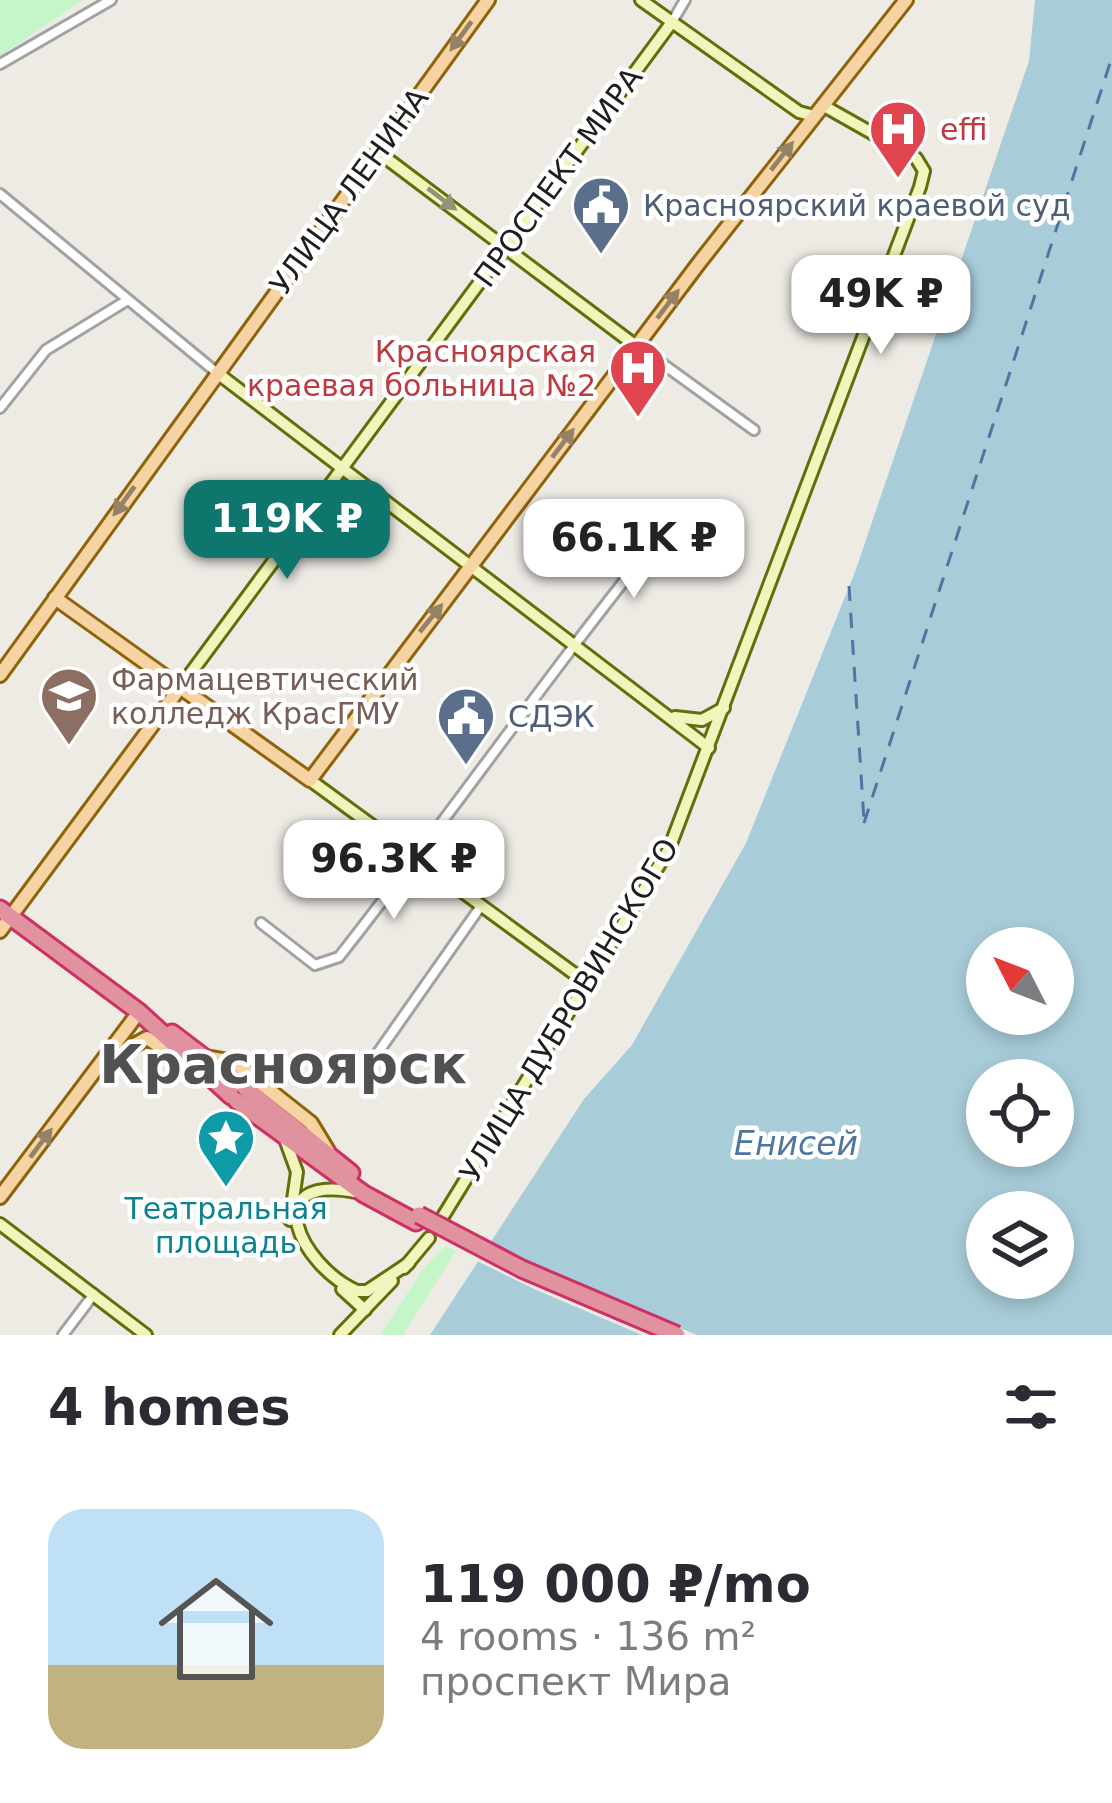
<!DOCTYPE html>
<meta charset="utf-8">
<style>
body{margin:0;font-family:"DejaVu Sans",sans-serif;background:#f2f2f3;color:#2b2b33;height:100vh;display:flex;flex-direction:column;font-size:45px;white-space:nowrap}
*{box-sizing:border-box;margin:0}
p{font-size:39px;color:#7c7c81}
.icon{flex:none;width:66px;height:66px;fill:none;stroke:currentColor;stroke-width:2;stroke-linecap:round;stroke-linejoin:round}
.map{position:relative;height:1335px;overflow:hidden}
.side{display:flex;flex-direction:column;background:#fff;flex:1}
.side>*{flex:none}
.needle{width:78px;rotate:312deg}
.tools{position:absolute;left:966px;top:927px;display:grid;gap:24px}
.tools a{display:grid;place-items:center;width:108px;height:108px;border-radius:50%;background:#fff;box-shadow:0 6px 18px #0003;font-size:60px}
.price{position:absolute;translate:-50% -102px;padding:0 27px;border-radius:24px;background:#fff;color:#222;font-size:39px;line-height:78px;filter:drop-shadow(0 3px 6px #0008)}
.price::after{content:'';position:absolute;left:50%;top:72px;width:36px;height:27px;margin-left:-18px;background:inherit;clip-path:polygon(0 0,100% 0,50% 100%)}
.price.current{background:#0f766e;color:#fff}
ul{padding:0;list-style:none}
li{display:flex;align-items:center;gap:36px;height:300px;padding:0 48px}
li+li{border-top:3px solid #e1e1e2}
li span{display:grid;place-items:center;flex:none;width:336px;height:240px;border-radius:36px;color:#555}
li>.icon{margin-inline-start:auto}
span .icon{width:144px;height:144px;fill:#fffc;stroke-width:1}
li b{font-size:51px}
h2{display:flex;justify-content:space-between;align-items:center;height:144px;padding:0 48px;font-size:51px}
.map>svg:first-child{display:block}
</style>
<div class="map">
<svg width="1112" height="1335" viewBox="0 0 1112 1335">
<rect width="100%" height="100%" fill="#eeebe5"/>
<g fill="#c5f6c9">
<path d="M 0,0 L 83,0 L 0,56 Z"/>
<path d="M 446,1246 L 456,1251 L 403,1335 L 380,1335 L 426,1265 Z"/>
</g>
<path fill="#a8cdd9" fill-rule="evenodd" d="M 1035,0 L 1112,0 L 1112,1335 L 430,1335 L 584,1099 L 632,1045 L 746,843 L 855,572 L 1029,61 ZM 987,948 L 1053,948 L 1053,1014 L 987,1014 ZM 987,1080 L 1053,1080 L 1053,1146 L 987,1146 ZM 987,1212 L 1053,1212 L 1053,1278 L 987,1278 Z"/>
<path fill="#eeebe5" d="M 482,1239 L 533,1265 L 697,1335 L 642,1335 L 534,1289 L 469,1257 Z"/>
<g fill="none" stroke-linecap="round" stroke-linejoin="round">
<g stroke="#4e76a0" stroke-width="3" stroke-dasharray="15 12" stroke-linecap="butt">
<path d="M 849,586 L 864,821"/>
<path d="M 864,823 L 1112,57"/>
</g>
<defs>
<g id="street">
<path d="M 672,22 L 685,0"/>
<path d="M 0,64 L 111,0"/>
<path d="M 0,194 L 216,372"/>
<path d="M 638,346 L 754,430"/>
<path d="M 0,408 L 46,350 L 126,301"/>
<path d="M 261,923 L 315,965 L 339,957 C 450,816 551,670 664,531"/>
<path d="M 377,1054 L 481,906"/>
<path d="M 63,1335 L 94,1294"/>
</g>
<g id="secondary">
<path d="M 641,0 L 799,112 L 814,116"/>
<path d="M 378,152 L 636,346"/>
<path d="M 216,372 L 709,748"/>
<path d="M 179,689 L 672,22"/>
<path d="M 675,717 L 702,720 L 724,708"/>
<path d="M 310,780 L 587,983"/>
<path d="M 285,1139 L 297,1172 L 290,1220"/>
<path d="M 356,1192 C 256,1173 300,1266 357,1291 L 367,1291 L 409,1263"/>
<path d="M 442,1218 L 669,849 L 920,187 L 924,171 L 916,158 L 824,106"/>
<path d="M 0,1224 L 146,1335"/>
<path d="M 404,1268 L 429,1238"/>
<path d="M 342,1289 L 365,1310"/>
<path d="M 340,1335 L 392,1281"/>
</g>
<g id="primary">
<path d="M 55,598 L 310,780 L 699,263 L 906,0"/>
<path d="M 0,675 L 488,0"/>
<path d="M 0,931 L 179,689"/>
<path d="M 204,1057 L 234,1062 L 248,1073"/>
<path d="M 109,1059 L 147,1038 L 188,1065"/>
<path d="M 254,1078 L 311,1123 L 328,1151"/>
<path d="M 0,1197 L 139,1012"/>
</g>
<g id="highway">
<path d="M 0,909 L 139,1012 L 231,1096"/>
<path d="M 172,1033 L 239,1084"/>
<path d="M 246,1089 L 351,1173"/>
<path d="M 237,1101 L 364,1194 L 416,1222"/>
</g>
</defs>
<use href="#street" stroke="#a2a2a2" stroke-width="14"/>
<use href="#secondary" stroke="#626e0c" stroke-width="16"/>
<use href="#primary" stroke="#8e640a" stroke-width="18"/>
<use href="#highway" stroke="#ce3064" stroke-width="21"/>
<use href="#street" stroke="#fff" stroke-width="8"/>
<use href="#secondary" stroke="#f1f5bc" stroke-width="10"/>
<use href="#primary" stroke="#f5d3a3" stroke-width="12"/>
<use href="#highway" stroke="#e0929f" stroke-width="15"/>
<defs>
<path id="highway-bridge" d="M 419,1215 L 522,1269 L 677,1335"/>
</defs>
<use href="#highway-bridge" stroke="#ce3064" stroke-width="21" stroke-linecap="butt"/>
<use href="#highway-bridge" stroke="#e0929f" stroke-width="15"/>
</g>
<defs><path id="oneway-solid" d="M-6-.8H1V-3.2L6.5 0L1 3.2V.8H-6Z" transform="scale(3)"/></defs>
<g fill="#948267">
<use href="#oneway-solid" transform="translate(461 36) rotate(126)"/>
<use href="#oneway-solid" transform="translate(782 156) rotate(-52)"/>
<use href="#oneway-solid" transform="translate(668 304) rotate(-53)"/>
<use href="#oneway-solid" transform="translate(563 443) rotate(-53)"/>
<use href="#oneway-solid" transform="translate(124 501) rotate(126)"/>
<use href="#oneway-solid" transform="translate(431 618) rotate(-51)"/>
<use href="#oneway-solid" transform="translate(41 1143) rotate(-53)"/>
</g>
<use fill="#929475" href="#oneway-solid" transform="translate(442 199) rotate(37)"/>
<defs>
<symbol id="hospital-pin" viewBox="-11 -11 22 30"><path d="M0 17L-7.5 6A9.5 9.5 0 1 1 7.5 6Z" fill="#e0444e" stroke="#fff"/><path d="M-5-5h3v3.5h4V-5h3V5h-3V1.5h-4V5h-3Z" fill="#fff"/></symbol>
<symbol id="civic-pin" viewBox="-11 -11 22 30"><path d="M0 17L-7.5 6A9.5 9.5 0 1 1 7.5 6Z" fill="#5c6f8a" stroke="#fff"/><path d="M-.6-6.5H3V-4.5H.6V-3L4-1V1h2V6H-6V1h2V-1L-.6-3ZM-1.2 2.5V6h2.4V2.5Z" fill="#fff"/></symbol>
<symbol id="university-pin" viewBox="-11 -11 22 30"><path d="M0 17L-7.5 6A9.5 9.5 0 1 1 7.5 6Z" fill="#8d6e63" stroke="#fff"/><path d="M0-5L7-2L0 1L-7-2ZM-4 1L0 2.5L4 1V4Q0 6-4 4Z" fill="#fff"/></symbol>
<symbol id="sight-pin" viewBox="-11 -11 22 30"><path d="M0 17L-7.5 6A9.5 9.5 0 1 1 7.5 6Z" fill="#0f9aa8" stroke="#fff"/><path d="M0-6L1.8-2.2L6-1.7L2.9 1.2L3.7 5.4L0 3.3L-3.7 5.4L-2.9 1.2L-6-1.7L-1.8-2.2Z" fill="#fff"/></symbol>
</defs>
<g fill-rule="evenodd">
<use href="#hospital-pin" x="865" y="96" width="66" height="90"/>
<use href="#civic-pin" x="568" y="172" width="66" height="90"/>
<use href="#hospital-pin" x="605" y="335" width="66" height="90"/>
<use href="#university-pin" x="36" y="663" width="66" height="90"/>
<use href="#civic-pin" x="433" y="683" width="66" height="90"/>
<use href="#sight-pin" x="193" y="1105" width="66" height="90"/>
</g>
<g text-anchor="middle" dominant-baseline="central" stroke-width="9" stroke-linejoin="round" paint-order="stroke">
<g font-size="30" fill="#be3a42" stroke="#fff" text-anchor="start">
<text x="940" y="129">effi</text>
<text x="596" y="351" text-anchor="end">Красноярская<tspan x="596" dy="34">краевая больница №2</tspan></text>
</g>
<g font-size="30" fill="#1e1e1e" stroke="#fff">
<text transform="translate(558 177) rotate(-54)">ПРОСПЕКТ МИРА</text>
<text transform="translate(349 191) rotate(-54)">УЛИЦА ЛЕНИНА</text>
<text transform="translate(569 1010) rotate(-59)">УЛИЦА ДУБРОВИНСКОГО</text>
</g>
<g font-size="30" fill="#4e5e75" stroke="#fff" text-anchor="start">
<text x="643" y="205">Красноярский краевой суд</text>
<text x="508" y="716">СДЭК</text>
</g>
<g font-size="30" fill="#785e54" stroke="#fff" text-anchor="start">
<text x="111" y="679">Фармацевтический<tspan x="111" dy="34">колледж КрасГМУ</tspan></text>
</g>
<g font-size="30" fill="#0d838f" stroke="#fff">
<text x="226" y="1208">Театральная<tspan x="226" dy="34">площадь</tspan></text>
</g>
<g font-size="33" font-style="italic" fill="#4e76a0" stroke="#fff">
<text x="796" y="1143">Енисей</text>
</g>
<g font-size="54" font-weight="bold" fill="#515151" stroke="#fff">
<text x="283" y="1064">Красноярск</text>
</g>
</g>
</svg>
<div class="tools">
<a><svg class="needle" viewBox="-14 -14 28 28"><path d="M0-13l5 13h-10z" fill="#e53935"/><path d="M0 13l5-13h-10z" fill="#7c7c81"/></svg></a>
<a><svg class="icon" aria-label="locate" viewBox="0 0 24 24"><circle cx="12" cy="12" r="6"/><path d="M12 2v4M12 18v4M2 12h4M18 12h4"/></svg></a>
<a><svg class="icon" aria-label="layers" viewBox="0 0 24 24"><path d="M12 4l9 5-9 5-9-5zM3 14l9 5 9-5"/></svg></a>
</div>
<b class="price" style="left:881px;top:357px">49K ₽</b>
<b class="price current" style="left:287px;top:582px">119K ₽</b>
<b class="price" style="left:634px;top:601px">66.1K ₽</b>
<b class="price" style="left:394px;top:922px">96.3K ₽</b>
</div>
<section class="side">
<h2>4 homes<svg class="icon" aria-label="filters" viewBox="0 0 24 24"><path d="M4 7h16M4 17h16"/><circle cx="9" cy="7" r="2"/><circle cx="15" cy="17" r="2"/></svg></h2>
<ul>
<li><span style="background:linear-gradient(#bfe0f5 65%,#c2b280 0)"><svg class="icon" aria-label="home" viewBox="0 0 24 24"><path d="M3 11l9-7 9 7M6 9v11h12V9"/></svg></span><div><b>119 000 ₽/mo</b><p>4 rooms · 136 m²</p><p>проспект Мира</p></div></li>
</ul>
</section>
